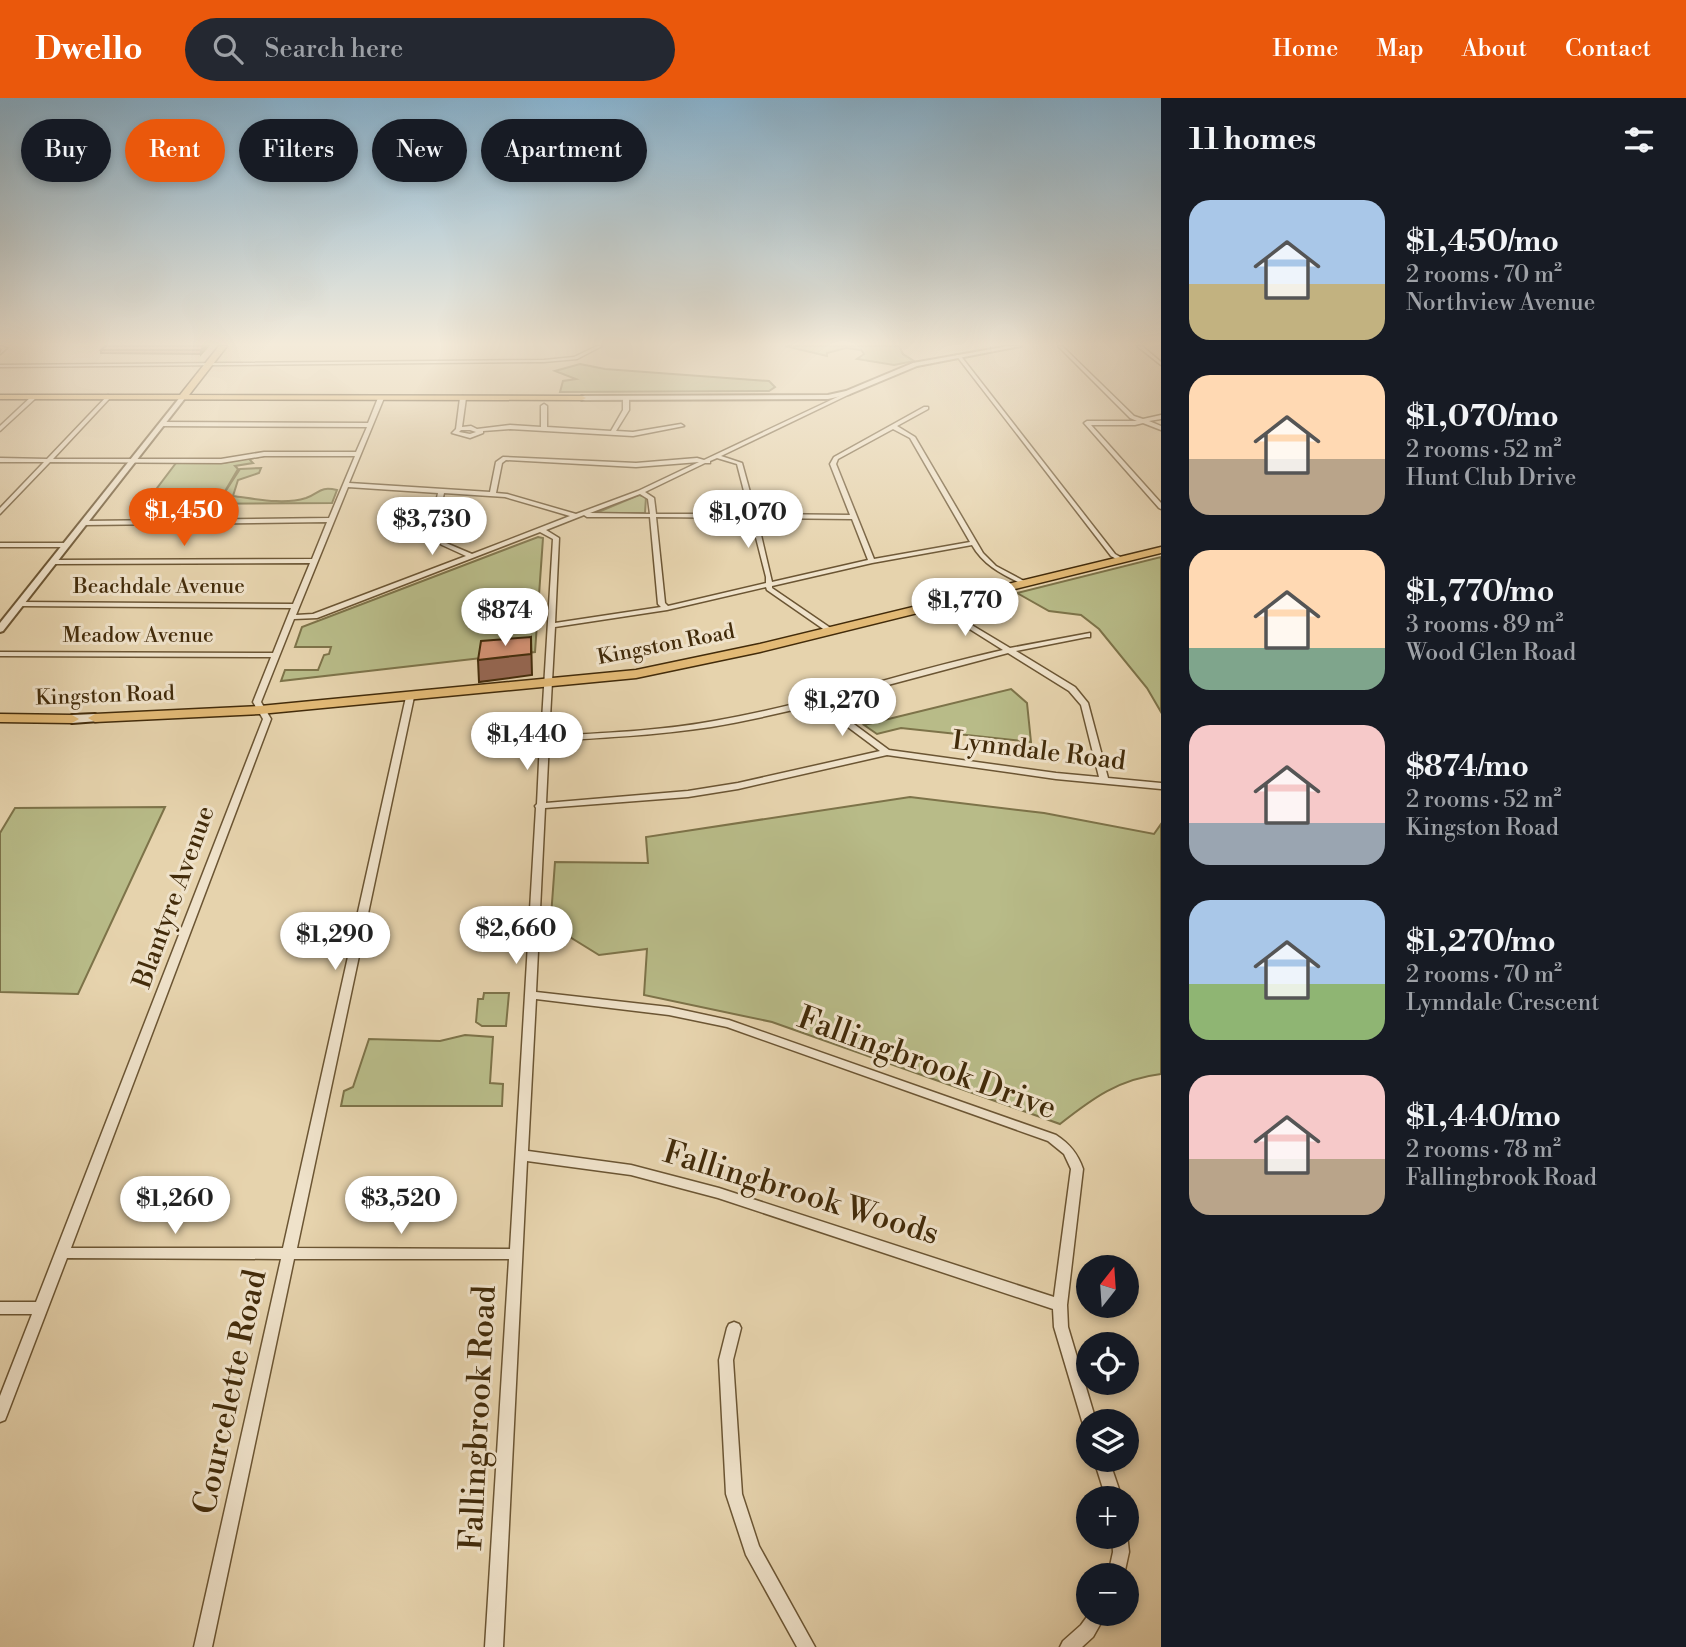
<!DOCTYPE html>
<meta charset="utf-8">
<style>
body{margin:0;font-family:"Libre Bodoni",serif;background:#242831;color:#f1f3f6;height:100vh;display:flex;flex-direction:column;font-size:26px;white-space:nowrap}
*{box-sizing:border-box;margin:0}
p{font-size:23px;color:#9ea1a6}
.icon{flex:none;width:38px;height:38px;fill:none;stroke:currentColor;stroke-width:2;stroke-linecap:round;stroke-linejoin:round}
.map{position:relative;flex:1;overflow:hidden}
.side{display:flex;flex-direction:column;background:#171b24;width:525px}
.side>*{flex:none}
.banner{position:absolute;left:21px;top:21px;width:665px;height:63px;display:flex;gap:14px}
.needle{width:46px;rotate:17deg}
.controls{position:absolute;left:1076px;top:1157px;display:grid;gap:14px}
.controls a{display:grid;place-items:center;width:63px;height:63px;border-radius:50%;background:#171b24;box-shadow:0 4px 10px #0003;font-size:35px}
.price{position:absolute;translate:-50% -60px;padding:0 16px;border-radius:24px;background:#fff;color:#222;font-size:23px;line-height:46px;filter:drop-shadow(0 2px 4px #0008)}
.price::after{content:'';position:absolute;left:50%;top:42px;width:21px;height:16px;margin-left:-10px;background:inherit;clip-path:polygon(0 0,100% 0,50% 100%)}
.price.current{background:#ea580c;color:#fff}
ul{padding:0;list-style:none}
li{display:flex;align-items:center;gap:21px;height:175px;padding:0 28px}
li span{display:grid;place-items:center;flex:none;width:196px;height:140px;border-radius:21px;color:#555}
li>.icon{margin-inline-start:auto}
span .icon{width:84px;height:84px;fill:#fffc;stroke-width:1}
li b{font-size:30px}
h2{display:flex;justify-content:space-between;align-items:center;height:84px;padding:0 28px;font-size:30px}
.pill{padding:0 24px;border-radius:32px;background:#171b24;box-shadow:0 4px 10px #0003;font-size:24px;line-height:63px}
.pill.current{background:#ea580c;color:#fff}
header{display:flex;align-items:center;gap:42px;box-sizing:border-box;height:98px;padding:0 35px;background:#ea580c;color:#fff}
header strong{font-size:33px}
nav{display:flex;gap:38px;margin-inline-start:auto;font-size:24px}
.search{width:490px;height:63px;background:#242831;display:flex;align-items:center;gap:18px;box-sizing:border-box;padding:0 24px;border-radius:38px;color:#9ea1a6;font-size:26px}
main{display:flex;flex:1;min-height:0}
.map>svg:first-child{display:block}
</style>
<header>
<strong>Dwello</strong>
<div class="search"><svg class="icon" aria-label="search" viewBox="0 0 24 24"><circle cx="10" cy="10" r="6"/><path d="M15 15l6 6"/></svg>Search here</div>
<nav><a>Home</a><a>Map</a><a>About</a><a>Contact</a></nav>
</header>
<main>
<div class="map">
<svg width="1161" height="1549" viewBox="0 0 1161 1549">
<rect width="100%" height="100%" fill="#e6d3ad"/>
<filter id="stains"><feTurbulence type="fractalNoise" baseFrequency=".00286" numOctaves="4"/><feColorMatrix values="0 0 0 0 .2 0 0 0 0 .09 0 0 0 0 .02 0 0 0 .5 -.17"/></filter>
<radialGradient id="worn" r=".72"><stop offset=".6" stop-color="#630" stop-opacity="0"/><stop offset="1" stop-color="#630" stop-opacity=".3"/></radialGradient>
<g fill="#b8bb88" stroke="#7d7349" stroke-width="2">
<path d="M 785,248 L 899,248 L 903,256 L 914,263 L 894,267 L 857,261 L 864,256 L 861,252 L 846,250 L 827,255 L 827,258 Z"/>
<path d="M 580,266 L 605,271 L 769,283 L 775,289 L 769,293 L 560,294 L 563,283 L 576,281 L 555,273 Z"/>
<path d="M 260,358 L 265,358 L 249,361 L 253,365 L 235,368 L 238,371 L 221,400 L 240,371 L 261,370 L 259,375 L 238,382 L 233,398 C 256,401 284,407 306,400 C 320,395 319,388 337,392 L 332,405 L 145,406 L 176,365 L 223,365 Z"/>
<path d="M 639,397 L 646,399 L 645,415 L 596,415 Z"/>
<path d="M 538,439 L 543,440 L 535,554 L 281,583 L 285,572 L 318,572 L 324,557 L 329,556 L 331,549 L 295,549 L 302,529 Z"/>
<path d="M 1161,459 L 1161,614 L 1147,590 L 1099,531 L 1081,517 L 1049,513 L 1017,495 Z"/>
<path d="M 1011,591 L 1027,605 L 1031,644 L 901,630 L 877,636 L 864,627 Z"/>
<path d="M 910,699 L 1044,715 L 1154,736 L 1161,726 L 1161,976 C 1119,981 1093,1000 1060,1026 L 772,924 L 644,897 L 647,851 L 599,857 L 560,833 L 550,832 L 555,764 L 648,765 L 646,739 Z"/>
<path d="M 165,709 L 78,896 L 0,894 L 0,735 L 15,710 Z"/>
<path d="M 484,895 L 509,895 L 506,928 L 482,928 L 476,924 L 478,901 L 483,901 Z"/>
<path d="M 465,937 L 493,939 L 490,985 L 503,986 L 502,1008 L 341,1008 L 344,993 L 353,989 L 369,941 L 440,943 Z"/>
</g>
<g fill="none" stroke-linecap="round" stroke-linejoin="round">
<defs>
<g id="minor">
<path d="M 0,248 L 7,250 L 0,256 L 2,251 L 0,250 Z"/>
<path d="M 597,248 L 602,248 L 577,261 L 544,264 L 0,269 L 0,267 L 544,262 L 574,259 Z"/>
<path d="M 1058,248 L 1062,248 L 1134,318 L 1143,321 L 1161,317 L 1161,321 L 1149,323 L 1161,328 L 1161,332 L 1143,325 L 1135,327 L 1091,327 L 1161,405 L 1161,411 L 1159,410 L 1084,325 L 1087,323 L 1137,323 L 1130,320 Z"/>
<path d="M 1137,248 L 1142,248 L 1161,264 L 1161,267 Z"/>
<path d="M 956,257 L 960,257 L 1115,456 L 1122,460 L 1122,462 L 1118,462 L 1111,458 Z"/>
<path d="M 848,294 L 850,296 L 721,358 L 742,365 L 756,416 L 850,417 L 830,366 L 834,359 L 924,309 L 928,309 L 928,311 L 897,328 L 915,339 L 983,455 L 996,468 L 1026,484 L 1026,486 L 1022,486 C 1002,476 983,467 972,447 L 872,465 L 772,488 L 772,490 L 832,531 L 832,535 L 829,535 L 767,492 L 766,489 L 667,512 L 555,529 L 549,638 C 604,635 659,633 714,623 C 812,606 905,574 1003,552 L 933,508 L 933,506 L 935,505 L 1010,550 L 1090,535 L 1090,539 L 1087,539 L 1016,553 L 1075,589 L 1088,605 L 1108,680 L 1161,685 L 1161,691 L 1056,681 L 887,657 L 738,691 L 688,699 L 545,710 L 536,894 L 669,909 L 729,922 L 1056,1037 C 1070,1046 1078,1056 1083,1071 L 1067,1207 L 1068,1229 L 1096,1323 L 1088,1323 L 1088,1330 L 1084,1328 L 1082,1323 L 1054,1229 L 1053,1211 L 718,1100 L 631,1077 L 527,1063 L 503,1549 L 485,1549 L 509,1161 L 294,1161 L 212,1549 L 194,1549 L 281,1161 L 67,1160 L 7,1317 L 5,1322 L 0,1324 L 0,1298 L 32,1216 L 0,1216 L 0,1204 L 36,1204 L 263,621 L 253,604 L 271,559 L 0,558 L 0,554 L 273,555 L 291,510 L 21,508 L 17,506 L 21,504 L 293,506 L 310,465 L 53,466 L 50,464 L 53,462 L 312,461 L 327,424 L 84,427 L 81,425 L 84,423 L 329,420 L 355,358 L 264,358 L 221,365 L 50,364 L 0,416 L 0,410 L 44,364 L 0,364 L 0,360 L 47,361 L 108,297 L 110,298 L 110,300 L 53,361 L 221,361 L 264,354 L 356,354 L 367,329 L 162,328 L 159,326 L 162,324 L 368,325 L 378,300 L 381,298 L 384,300 L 349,385 L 490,394 L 496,364 L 503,359 L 636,365 L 697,360 L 704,362 ZM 893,331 L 910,340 L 970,444 L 874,461 L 836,366 L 838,361 ZM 717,360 L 737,366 L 750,416 L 656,416 L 654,400 L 645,394 L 705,365 L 710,365 L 710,363 ZM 506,362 L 636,369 L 699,364 L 638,393 L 576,416 L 507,396 L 496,395 L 502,365 ZM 348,389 L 438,395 L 429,437 L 442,447 L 466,458 L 313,516 L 296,517 ZM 444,395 L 505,399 L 570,418 L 472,456 L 446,445 L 435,436 ZM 640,396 L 648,401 L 650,416 L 590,415 ZM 584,417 L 587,419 L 650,419 L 658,506 L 661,509 L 555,525 L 559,440 L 546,432 ZM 656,419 L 751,420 L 766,479 L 766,485 L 668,508 L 665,505 ZM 757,420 L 852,421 L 868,462 L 772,484 ZM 540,434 L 553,441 L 541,639 L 539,641 L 540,643 L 537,706 L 535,708 L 536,710 L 510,1151 L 297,1150 L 414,599 L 410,597 L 406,599 L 283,1150 L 71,1150 L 271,621 L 261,604 L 294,521 L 317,520 ZM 1008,555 L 1069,593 L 1081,607 L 1099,679 L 1056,675 L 889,652 L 824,604 ZM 817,606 L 880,653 L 738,685 L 688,693 L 546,705 L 549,643 C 603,640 657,637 711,629 C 746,623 782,615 817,606 ZM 536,901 L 669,917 L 727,929 L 1048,1043 L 1064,1056 L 1071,1071 L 1054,1199 L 719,1090 L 631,1067 L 528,1053 Z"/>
<path d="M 32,298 L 37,299 L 0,333 L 0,328 Z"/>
<path d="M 626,298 L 629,300 L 629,312 L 616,333 L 633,334 L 681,326 L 684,328 L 633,338 L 510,331 L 483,333 L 483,335 L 470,340 L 452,335 L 456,331 L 460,300 L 463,298 L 466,300 L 462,329 L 471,328 L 477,331 L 510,327 L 541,329 L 541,308 L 544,306 L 547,308 L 547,329 L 611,333 L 623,312 L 623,300 ZM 461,332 L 470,332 L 476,334 L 470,336 L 459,334 Z"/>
<path d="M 0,445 L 66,445 L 69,447 L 66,449 L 0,449 Z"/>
<path d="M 734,1224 L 739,1226 L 741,1230 L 733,1262 L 742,1396 L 759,1448 L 815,1549 L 797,1549 L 746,1457 L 726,1396 L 719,1262 L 727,1230 L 729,1226 Z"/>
<path d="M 1094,1362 L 1109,1362 L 1122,1400 L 1106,1400 Z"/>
<path d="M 1127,1436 L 1129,1454 L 1124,1477 L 1108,1477 L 1113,1454 L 1112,1438 L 1127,1438 Z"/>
<path d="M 1089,1516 L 1106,1516 L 1093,1539 L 1082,1549 L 1060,1549 L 1063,1543 L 1081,1527 Z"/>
</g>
<g id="tertiary">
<path d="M 1009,248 L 1021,248 L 917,268 L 850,296 L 828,301 L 582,302 L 579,300 L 582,298 L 828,297 L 846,293 L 913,265 Z"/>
<path d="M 181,298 L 186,299 L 3,533 L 0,534 L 0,525 Z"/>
</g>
<path id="secondary" d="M 95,616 L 101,620 L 99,623 L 72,625 L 66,621 L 72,617 Z"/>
<g id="primary">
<path d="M 219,248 L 227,248 L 189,297 L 582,298 L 586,300 L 582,302 L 0,301 L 0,297 L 180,297 Z"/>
<path d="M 1161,449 L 1161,455 L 760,554 L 636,580 L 260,616 L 95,624 L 88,620 L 95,616 L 260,608 L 636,572 L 760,546 Z"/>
<path d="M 0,616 L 72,617 L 79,621 L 72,625 L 0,624 Z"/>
</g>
</defs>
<use href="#minor" stroke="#6b5533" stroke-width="3"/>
<use href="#tertiary" stroke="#6b5533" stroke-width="4"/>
<use href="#secondary" stroke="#422b0a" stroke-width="4"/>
<use href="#primary" stroke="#422b0a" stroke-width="3"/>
<use href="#minor" fill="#efe2ca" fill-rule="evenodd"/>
<use href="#tertiary" fill="#efe2ca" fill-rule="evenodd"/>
<use href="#secondary" fill="#efe2ca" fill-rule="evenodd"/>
<use href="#primary" fill="#e3ba76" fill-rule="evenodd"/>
</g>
<path fill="#b87e65" stroke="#422b0a" stroke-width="2" d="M 208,248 L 201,256 L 101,255 L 101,252 Z"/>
<g fill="#966753" stroke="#422b0a" stroke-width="2">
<path d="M 205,248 L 208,248 L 201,256 L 201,252 Z"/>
<path d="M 531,539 L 532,577 L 479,584 L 478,562 Z"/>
</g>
<g fill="#d69376" stroke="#422b0a" stroke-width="2">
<path d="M 105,248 L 205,248 L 201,252 L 101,252 Z"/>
<path d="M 531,539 L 531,556 L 478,562 L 481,543 Z"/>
</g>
<linearGradient id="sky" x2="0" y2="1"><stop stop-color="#88b5d3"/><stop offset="0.53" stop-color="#f4ebda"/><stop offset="1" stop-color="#f4ebda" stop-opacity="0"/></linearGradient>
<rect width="1161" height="465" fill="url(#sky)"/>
<g text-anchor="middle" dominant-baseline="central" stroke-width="6" stroke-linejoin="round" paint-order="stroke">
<g font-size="21" fill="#422b0a" stroke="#efe2ca">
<text x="159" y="489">Beachdale Avenue</text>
<text x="138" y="538">Meadow Avenue</text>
<text transform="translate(666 547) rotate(-11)">Kingston Road</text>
<text transform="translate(105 598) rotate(-2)">Kingston Road</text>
</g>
<g font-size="26" fill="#422b0a" stroke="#efe2ca">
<text transform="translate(1039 653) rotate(7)">Lynndale Road</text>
<text transform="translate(174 799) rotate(-70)">Blantyre Avenue</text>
</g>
<g font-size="32" fill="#422b0a" stroke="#efe2ca">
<text transform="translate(927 965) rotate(20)">Fallingbrook Drive</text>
<text transform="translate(801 1095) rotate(17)">Fallingbrook Woods</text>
<text transform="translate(230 1294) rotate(-78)">Courcelette Road</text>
<text transform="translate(478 1320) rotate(-87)">Fallingbrook Road</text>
</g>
</g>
<rect width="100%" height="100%" filter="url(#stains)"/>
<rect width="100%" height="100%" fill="url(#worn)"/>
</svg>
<div class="controls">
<a><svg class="needle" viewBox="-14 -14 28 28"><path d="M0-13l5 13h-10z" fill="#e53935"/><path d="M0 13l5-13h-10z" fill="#9ea1a6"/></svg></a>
<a><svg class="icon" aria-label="locate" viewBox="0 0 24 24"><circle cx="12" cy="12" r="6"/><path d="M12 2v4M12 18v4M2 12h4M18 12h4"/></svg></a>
<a><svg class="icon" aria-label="layers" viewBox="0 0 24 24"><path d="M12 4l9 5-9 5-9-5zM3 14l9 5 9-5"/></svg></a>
<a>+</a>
<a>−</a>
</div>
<b class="price current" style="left:184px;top:450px">$1,450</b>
<b class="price" style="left:748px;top:452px">$1,070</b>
<b class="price" style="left:432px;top:459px">$3,730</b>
<b class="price" style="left:965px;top:540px">$1,770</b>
<b class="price" style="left:505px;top:550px">$874</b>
<b class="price" style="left:842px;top:640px">$1,270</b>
<b class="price" style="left:527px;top:674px">$1,440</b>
<b class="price" style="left:516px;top:868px">$2,660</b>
<b class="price" style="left:335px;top:874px">$1,290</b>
<b class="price" style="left:175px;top:1138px">$1,260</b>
<b class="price" style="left:401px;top:1138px">$3,520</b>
<div class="banner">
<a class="pill">Buy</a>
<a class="pill current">Rent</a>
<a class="pill">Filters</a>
<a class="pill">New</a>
<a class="pill">Apartment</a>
</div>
</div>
<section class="side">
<h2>11 homes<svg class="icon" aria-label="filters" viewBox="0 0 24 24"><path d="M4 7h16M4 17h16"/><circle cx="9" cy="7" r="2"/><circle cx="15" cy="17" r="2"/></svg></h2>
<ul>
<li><span style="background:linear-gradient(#a9c7e8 60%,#c2b280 0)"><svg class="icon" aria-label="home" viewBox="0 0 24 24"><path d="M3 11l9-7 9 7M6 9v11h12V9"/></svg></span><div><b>$1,450/mo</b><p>2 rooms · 70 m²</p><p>Northview Avenue</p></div></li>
<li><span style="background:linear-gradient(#ffd9b3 60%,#b9a48a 0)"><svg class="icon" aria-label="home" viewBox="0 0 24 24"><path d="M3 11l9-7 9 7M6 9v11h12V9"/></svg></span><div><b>$1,070/mo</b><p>2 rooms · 52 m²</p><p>Hunt Club Drive</p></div></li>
<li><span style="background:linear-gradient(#ffd9b3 70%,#7fa58c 0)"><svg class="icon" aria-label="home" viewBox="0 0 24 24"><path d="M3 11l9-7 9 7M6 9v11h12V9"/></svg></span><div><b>$1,770/mo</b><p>3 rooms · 89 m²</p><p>Wood Glen Road</p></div></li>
<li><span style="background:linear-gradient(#f6c9c9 70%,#9aa5b1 0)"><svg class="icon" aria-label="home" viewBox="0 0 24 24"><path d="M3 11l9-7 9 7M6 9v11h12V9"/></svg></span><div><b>$874/mo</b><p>2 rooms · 52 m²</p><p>Kingston Road</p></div></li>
<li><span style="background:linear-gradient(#a9c7e8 60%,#8fb573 0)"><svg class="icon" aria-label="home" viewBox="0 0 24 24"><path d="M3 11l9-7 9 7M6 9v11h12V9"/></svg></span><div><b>$1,270/mo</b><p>2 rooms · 70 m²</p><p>Lynndale Crescent</p></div></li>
<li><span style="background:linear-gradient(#f6c9c9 60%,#b9a48a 0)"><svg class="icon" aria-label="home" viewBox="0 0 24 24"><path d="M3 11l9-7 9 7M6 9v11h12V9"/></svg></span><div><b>$1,440/mo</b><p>2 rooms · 78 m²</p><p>Fallingbrook Road</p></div></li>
</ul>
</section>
</main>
